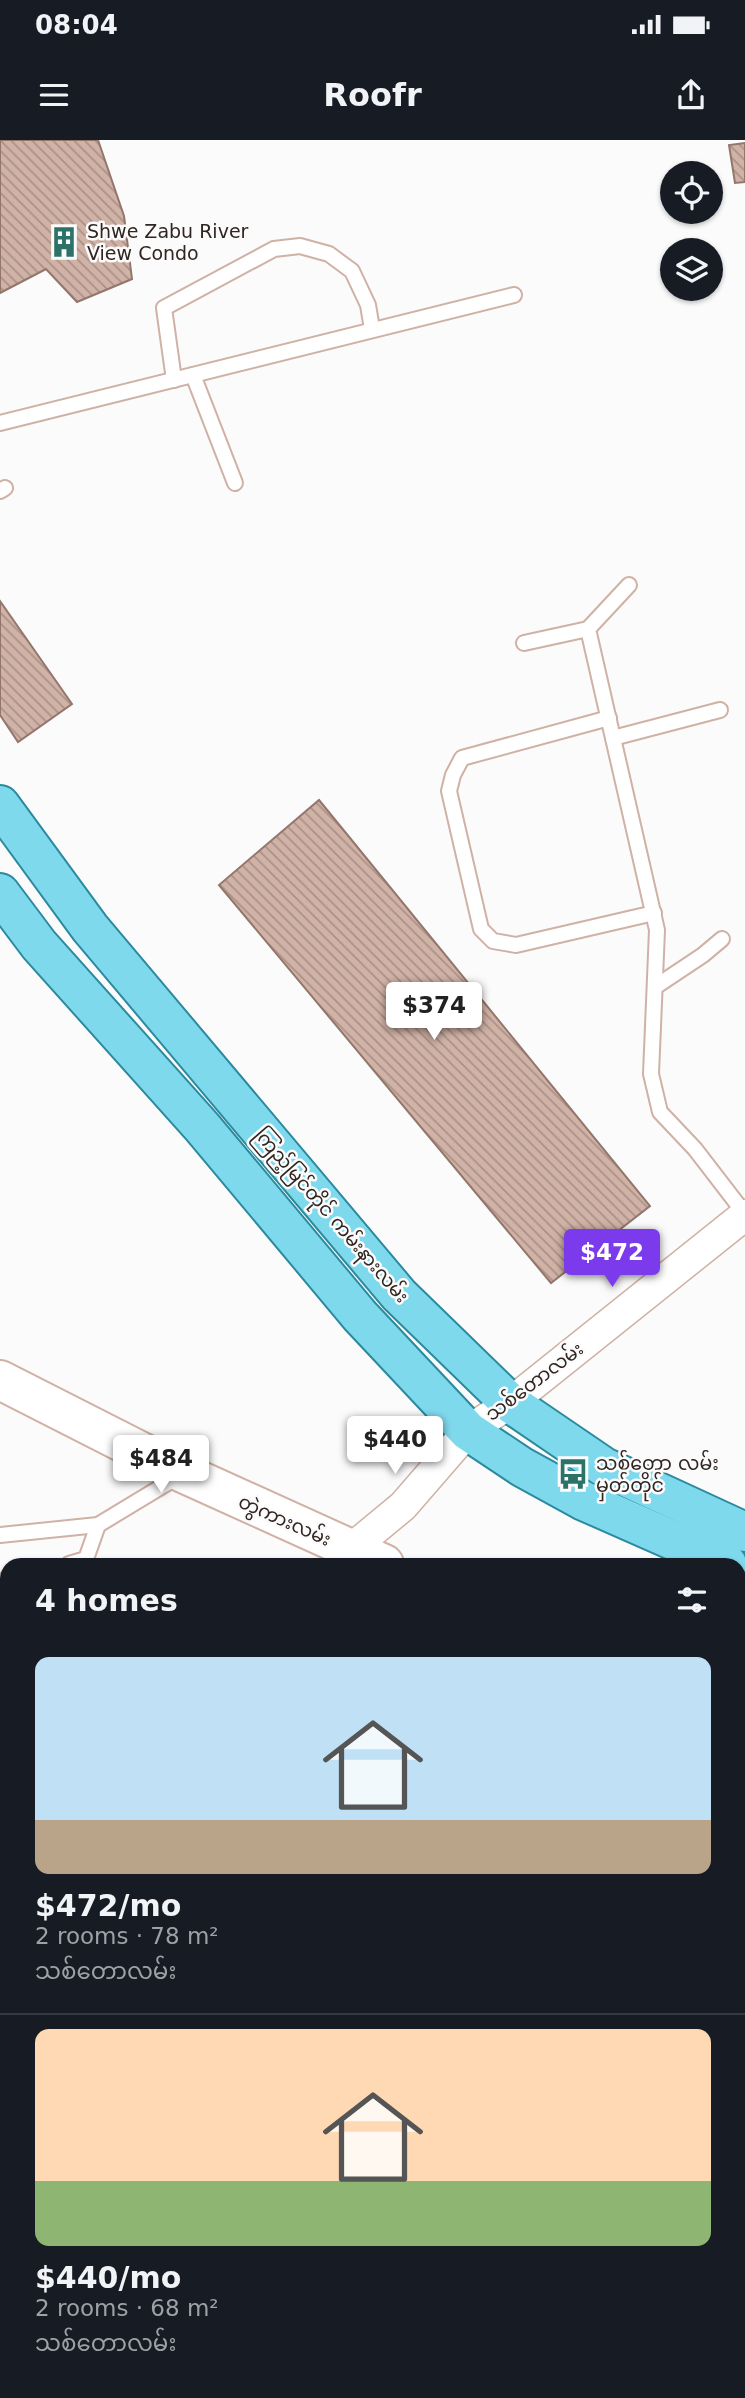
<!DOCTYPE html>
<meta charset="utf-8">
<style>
body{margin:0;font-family:"DejaVu Sans","Noto Sans Myanmar",sans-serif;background:#242831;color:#f1f3f6;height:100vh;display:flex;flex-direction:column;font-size:26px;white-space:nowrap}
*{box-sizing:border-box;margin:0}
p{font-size:23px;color:#9ea1a6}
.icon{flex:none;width:38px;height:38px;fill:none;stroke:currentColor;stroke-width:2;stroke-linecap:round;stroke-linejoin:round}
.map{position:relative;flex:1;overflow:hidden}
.details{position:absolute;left:0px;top:1418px;width:746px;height:842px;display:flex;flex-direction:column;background:#171b24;border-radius:21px 21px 0 0;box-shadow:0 2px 5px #0004}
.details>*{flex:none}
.fabs{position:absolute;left:660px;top:21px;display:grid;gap:14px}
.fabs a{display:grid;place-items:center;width:63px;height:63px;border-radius:50%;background:#171b24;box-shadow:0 2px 5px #0004;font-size:35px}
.price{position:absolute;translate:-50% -60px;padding:0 16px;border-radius:7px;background:#fff;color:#222;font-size:23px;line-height:46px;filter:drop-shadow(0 2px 4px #0008)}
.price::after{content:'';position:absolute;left:50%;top:42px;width:21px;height:16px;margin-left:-10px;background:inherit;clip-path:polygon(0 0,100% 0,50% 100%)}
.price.current{background:#7c3aed;color:#fff}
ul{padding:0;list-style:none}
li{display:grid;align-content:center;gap:14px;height:371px;padding:0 35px}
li+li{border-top:2px solid #363941}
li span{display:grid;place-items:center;height:217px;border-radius:14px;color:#555}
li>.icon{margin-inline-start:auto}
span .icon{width:126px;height:126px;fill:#fffc;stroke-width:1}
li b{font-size:30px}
h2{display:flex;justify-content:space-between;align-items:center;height:84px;padding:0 35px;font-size:30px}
.status{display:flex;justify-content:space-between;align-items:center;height:49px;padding:0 35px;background:#171b24;direction:ltr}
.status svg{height:19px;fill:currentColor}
header{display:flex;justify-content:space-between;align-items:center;height:91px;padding:0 35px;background:#171b24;font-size:32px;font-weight:800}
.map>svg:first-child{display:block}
</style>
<div class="status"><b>08:04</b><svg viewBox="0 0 49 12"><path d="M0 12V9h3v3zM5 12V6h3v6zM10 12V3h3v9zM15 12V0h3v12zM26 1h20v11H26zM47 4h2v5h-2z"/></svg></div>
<header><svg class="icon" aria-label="menu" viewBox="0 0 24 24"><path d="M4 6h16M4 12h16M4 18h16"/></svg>Roofr<svg class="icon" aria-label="share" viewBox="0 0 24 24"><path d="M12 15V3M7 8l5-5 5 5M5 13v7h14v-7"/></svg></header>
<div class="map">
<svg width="745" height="2258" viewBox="0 0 745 2258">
<defs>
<pattern id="building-back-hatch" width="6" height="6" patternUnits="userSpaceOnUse" patternTransform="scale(1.75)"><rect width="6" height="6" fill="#d1b2a6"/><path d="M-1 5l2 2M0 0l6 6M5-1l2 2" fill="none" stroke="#aa9187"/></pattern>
</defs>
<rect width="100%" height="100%" fill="#fbfbfb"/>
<g fill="url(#building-back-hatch)" stroke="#93766c" stroke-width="2">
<path d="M 0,0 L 98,0 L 124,76 L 132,139 L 77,162 L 46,129 L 0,153 Z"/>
<path d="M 745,3 L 745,42 L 735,43 L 729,5 Z"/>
<path d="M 0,461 L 72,564 L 18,602 L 0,575 Z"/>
<path d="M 319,660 L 650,1066 L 551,1143 L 219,745 Z"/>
</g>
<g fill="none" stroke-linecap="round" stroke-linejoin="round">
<defs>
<g id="service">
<path d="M 193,235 L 235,343"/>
<path d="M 174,240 L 164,168 L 274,109 L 300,106 L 329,114 L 352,131 L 368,165 L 372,189"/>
<path d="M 0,283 L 514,155"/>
<path d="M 0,351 L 5,348"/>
<path d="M 629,445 L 588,489 L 657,790 L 651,934 L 660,972 L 695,1009 L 745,1074"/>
<path d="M 524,503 L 588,489"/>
<path d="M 609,578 L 462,618 L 453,635 L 449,651 L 481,789 L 493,801 L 516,805 L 654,773"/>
<path d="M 613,598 L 720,570"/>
<path d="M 655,847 L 703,815 L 722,799"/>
<path d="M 0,1395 L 98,1385 L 179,1336"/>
<path d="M 69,1424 L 86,1419 L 98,1385"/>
<path d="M 0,1441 L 7,1441"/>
<path d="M 738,2079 L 745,2056"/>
<path d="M 0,2088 L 7,2064"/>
<path d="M 147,2258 L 149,2252"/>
<path d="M 696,2258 L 698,2252"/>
</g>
<g id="minor">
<path d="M 340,1424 L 351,1409 L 403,1366 L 468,1291 L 510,1263 L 745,1075"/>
<path d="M 0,1548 L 7,1547"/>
</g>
<g id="secondary">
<path d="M 0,1240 L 183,1333 L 384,1424"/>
<path d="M 738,1589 L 745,1592"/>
</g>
<g id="primary">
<path d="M 0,665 L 90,788 L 399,1155 L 510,1263 L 604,1327 L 745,1392"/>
<path d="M 0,753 L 39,805 L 202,987 L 360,1176 L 468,1291 L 522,1327 L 584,1361 L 727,1424"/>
</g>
</defs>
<use href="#service" stroke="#d0b1a5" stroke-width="18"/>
<use href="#minor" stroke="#d0b1a5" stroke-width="33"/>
<use href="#secondary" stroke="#d0b1a5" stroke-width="42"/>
<use href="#primary" stroke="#2c8a9e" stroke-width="42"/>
<use href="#service" stroke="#fff" stroke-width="14"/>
<use href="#minor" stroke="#fff" stroke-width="30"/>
<use href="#secondary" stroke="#fff" stroke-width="38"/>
<use href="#primary" stroke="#7fd9ed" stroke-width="38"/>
</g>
<defs>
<symbol id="building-bare" viewBox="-9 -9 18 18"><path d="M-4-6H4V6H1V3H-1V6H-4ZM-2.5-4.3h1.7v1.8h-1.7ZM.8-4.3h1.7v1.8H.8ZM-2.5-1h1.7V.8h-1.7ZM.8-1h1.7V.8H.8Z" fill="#2c7267" stroke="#fbfbfb" stroke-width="2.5" paint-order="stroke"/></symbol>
<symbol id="bus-bare" viewBox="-9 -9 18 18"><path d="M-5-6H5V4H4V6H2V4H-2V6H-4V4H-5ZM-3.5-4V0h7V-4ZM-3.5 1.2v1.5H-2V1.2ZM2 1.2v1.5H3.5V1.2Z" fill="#2c7267" stroke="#fbfbfb" stroke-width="2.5" paint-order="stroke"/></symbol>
</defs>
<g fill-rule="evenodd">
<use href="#building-bare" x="42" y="80" width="44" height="44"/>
<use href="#bus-bare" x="551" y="1312" width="44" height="44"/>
</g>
<g text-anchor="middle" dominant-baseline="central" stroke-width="5" stroke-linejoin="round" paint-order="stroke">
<g font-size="19" fill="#312521" stroke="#fbfbfb" text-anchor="start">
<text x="87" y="91">Shwe Zabu River<tspan x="87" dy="22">View Condo</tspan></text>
<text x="596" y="1323">သစ်တော လမ်း<tspan x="596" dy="22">မှတ်တိုင်</tspan></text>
</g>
<g font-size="19" fill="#312521" stroke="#fbfbfb">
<text transform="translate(332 1075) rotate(49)">ကြည့်မြင်တိုင် ကမ်းနားလမ်း</text>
<text transform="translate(534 1241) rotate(-37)">သစ်တောလမ်း</text>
<text transform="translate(285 1380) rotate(24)">တွဲကားလမ်း</text>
</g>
</g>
</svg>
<div class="fabs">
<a><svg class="icon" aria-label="locate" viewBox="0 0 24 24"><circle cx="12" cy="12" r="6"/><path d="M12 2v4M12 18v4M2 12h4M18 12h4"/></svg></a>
<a><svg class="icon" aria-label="layers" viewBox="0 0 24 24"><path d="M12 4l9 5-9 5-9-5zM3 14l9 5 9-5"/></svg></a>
</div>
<b class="price" style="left:434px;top:902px">$374</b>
<b class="price current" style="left:612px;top:1149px">$472</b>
<b class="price" style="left:395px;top:1336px">$440</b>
<b class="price" style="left:161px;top:1355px">$484</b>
<section class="details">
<h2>4 homes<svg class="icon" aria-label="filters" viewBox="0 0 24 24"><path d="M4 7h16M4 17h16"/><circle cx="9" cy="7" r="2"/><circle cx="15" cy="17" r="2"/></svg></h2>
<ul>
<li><span style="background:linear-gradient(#bfe0f5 75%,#b9a48a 0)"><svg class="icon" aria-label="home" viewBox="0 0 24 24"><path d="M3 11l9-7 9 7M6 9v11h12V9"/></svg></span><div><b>$472/mo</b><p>2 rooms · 78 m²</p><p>သစ်တောလမ်း</p></div></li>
<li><span style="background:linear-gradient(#ffd9b3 70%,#8fb573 0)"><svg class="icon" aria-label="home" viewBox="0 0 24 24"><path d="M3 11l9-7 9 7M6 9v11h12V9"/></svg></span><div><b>$440/mo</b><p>2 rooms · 68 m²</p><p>သစ်တောလမ်း</p></div></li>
</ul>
</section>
</div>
